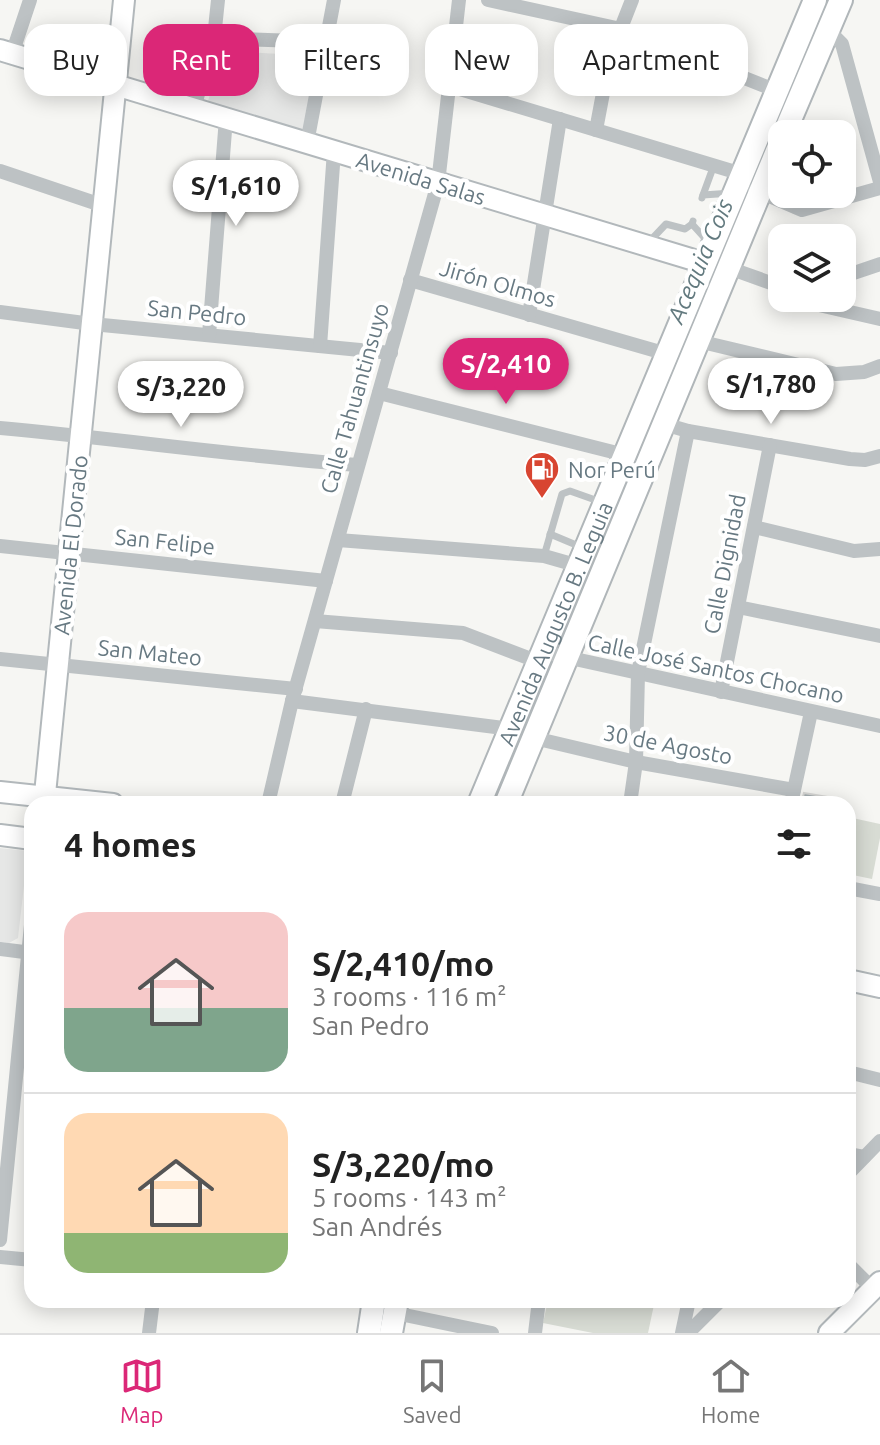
<!DOCTYPE html>
<meta charset="utf-8">
<style>
body{margin:0;font-family:Ubuntu,sans-serif;background:#f6f6f6;color:#222;height:100vh;display:flex;flex-direction:column;font-size:30px;white-space:nowrap}
*{box-sizing:border-box;margin:0}
p{font-size:26px;color:#767676}
.icon{flex:none;width:44px;height:44px;fill:none;stroke:currentColor;stroke-width:2;stroke-linecap:round;stroke-linejoin:round}
.map{position:relative;flex:1;overflow:hidden}
.details{position:absolute;left:24px;top:796px;width:832px;height:512px;display:flex;flex-direction:column;background:#fff;border-radius:24px;box-shadow:0 4px 20px #0003}
.details>*{flex:none}
.top-card{position:absolute;left:24px;top:24px;width:832px;height:72px;display:flex;gap:16px}
.fabs{position:absolute;left:768px;top:120px;display:grid;gap:16px}
.fabs a{display:grid;place-items:center;width:88px;height:88px;border-radius:16px;background:#fff;box-shadow:0 4px 20px #0003;font-size:40px}
.price{position:absolute;translate:-50% -68px;padding:0 18px;border-radius:28px;background:#fff;color:#222;font-size:26px;line-height:52px;filter:drop-shadow(0 2px 4px #0008)}
.price::after{content:'';position:absolute;left:50%;top:48px;width:24px;height:18px;margin-left:-12px;background:inherit;clip-path:polygon(0 0,100% 0,50% 100%)}
.price.on{background:#db2777;color:#fff}
ul{padding:0;list-style:none}
li{display:flex;align-items:center;gap:24px;height:200px;padding:0 40px}
li+li{border-top:2px solid #e0e0e0}
li span{display:grid;place-items:center;flex:none;width:224px;height:160px;border-radius:24px;color:#555}
li>.icon{margin-inline-start:auto}
span .icon{width:96px;height:96px;fill:#fffc;stroke-width:1}
li b{font-size:34px}
h2{display:flex;justify-content:space-between;align-items:center;height:96px;padding:0 40px;font-size:34px}
.tag{padding:0 28px;border-radius:24px;background:#fff;box-shadow:0 4px 20px #0003;font-size:28px;line-height:72px}
.tag.on{background:#db2777;color:#fff}
.dock{display:flex;justify-content:space-around;align-items:center;height:112px;border-top:2px solid #e0e0e0;background:#fff;font-size:22px;color:#767676}
.dock a{display:grid;justify-items:center;gap:4px}
.dock .on{color:#db2777}
.map>svg:first-child{display:block}
</style>
<div class="map">
<svg width="880" height="1333" viewBox="0 0 880 1333">
<rect width="100%" height="100%" fill="#f6f6f3"/>
<g fill="#e6e7e6">
<path d="M 226,51 L 315,56 L 318,60 L 305,134 L 206,108 L 222,53 Z"/>
<path d="M 0,848 L 28,851 L 18,938 L 9,943 L 0,942 Z"/>
</g>
<g fill="#d8dcd4">
<path d="M 848,817 L 880,824 L 880,838 L 872,879 L 848,874 Z"/>
<path d="M 548,1300 L 655,1300 L 648,1333 L 593,1333 L 543,1323 Z"/>
</g>
<path fill="#a7b0b3" stroke="#d7d7d5" stroke-width="2" d="M 804,793 L 840,799 L 840,804 L 801,804 Z"/>
<g fill="none" stroke-linecap="round" stroke-linejoin="round">
<defs>
<g id="secondary">
<path d="M 0,50 L 704,263"/>
<path d="M 0,792 L 113,804"/>
<path d="M 44,804 L 124,0"/>
<path d="M 0,835 L 32,839"/>
<path d="M 848,980 L 880,987"/>
<path d="M 829,1333 L 880,1282"/>
</g>
<g id="primary">
<path d="M 784,134 L 841,0"/>
<path id="s1" d="M 479,804 L 815,0"/>
<path d="M 506,804 L 782,139"/>
<path d="M 369,1333 L 374,1300"/>
<path d="M 391,1333 L 397,1300"/>
</g>
</defs>
<use href="#secondary" stroke="#b2b8bb" stroke-width="24"/>
<use href="#primary" stroke="#b0b6b9" stroke-width="26"/>
<g stroke="#bdc2c4" stroke-width="7">
<path d="M 703,195 L 714,165"/>
<path d="M 702,198 L 703,195 L 732,193"/>
<path d="M 693,221 L 692,224 L 710,244"/>
<path d="M 649,242 L 666,224 L 685,229 L 692,224"/>
<path d="M 550,534 L 581,547"/>
<path d="M 544,556 L 562,494 L 570,491 L 601,502"/>
</g>
<g stroke="#bdc2c4" stroke-width="14">
<path d="M 488,0 L 621,29 L 777,91"/>
<path d="M 828,30 L 842,44 L 880,182"/>
<path d="M 214,38 L 325,42"/>
<path d="M 12,54 L 30,0"/>
<path d="M 450,86 L 742,174"/>
<path d="M 194,108 L 214,38 L 218,0"/>
<path d="M 596,130 L 610,56 L 632,0"/>
<path d="M 307,143 L 334,0"/>
<path d="M 0,171 L 104,206"/>
<path d="M 755,190 L 802,210 L 880,188"/>
<path d="M 729,268 L 782,287"/>
<path d="M 842,277 L 880,264"/>
<path d="M 410,280 L 667,354"/>
<path d="M 806,298 L 819,305 L 880,319"/>
<path d="M 0,312 L 92,324 L 391,353"/>
<path d="M 529,315 L 560,119"/>
<path d="M 209,335 L 226,118"/>
<path d="M 698,341 L 836,374 L 864,372 L 880,366"/>
<path d="M 320,346 L 334,151"/>
<path d="M 379,393 L 625,455"/>
<path d="M 664,424 L 688,431 L 850,459 L 865,460 L 880,456"/>
<path d="M 0,428 C 120,439 238,456 358,465"/>
<path d="M 754,527 L 854,551 L 880,549"/>
<path d="M 338,540 L 544,556 L 579,566"/>
<path d="M 0,546 L 326,581"/>
<path d="M 738,607 L 880,636"/>
<path d="M 315,621 L 463,633 L 539,662"/>
<path d="M 543,652 L 880,726"/>
<path d="M 0,659 L 296,689"/>
<path d="M 721,692 L 770,445"/>
<path d="M 292,701 L 511,729"/>
<path d="M 534,738 L 636,762 L 794,790"/>
<path d="M 268,804 L 292,701 L 438,183 L 459,0"/>
<path d="M 342,804 L 366,709"/>
<path d="M 630,804 L 636,762 L 638,673 L 688,431"/>
<path d="M 791,804 L 811,712"/>
<path d="M 848,888 L 880,894"/>
<path d="M 0,949 L 32,953"/>
<path d="M 848,1072 L 880,1080"/>
<path d="M 848,1154 L 864,1157"/>
<path d="M 848,1174 L 880,1141"/>
<path d="M 0,1240 L 32,915"/>
<path d="M 0,1257 L 32,1260"/>
<path d="M 848,1264 L 873,1289"/>
<path d="M 395,1313 L 492,1333"/>
<path d="M 149,1333 L 153,1300"/>
<path d="M 535,1333 L 539,1300"/>
<path d="M 682,1333 L 689,1300"/>
<path d="M 688,1333 L 721,1300"/>
</g>
<use href="#secondary" stroke="#fff" stroke-width="20"/>
<use href="#primary" stroke="#fff" stroke-width="22"/>
</g>
<defs>
<symbol id="fuel-pin" viewBox="-11 -11 22 30"><path d="M0 17L-7.5 6A9.5 9.5 0 1 1 7.5 6Z" fill="#d84531" stroke="#fff"/><path d="M-5.5-6h7V0h2V4h1.3V-2.5L3-4.5l.8-.8L6-3V5H2.5V1h-1V6h-7ZM-4.2-4.7v3.2H.2V-4.7Z" fill="#fff"/></symbol>
</defs>
<g fill-rule="evenodd">
<use href="#fuel-pin" x="522" y="449" width="40" height="54"/>
</g>
<g text-anchor="middle" dominant-baseline="central" stroke-width="8" stroke-linejoin="round" paint-order="stroke">
<g font-size="22" fill="#677982" stroke="#fff">
<text transform="translate(421 178) rotate(17)">Avenida Salas</text>
<text transform="translate(498 283) rotate(16)">Jirón Olmos</text>
<text transform="translate(197 312) rotate(6)">San Pedro</text>
<text transform="translate(354 398) rotate(-74)">Calle Tahuantinsuyo</text>
<text transform="translate(165 541) rotate(6)">San Felipe</text>
<text transform="translate(70 545) rotate(-84)">Avenida El Dorado</text>
<text transform="translate(724 564) rotate(-79)">Calle Dignidad</text>
<text stroke="none"><textPath href="#s1" startOffset="196">Avenida Augusto B. Leguia</textPath></text>
<text transform="translate(150 652) rotate(6)">San Mateo</text>
<text transform="translate(716 668) rotate(12)">Calle José Santos Chocano</text>
<text transform="translate(668 744) rotate(11)">30 de Agosto</text>
</g>
<g font-size="22" fill="#677982" stroke="#fff" text-anchor="start">
<text x="568" y="469">Nor Perú</text>
</g>
<g font-size="24" font-style="italic" fill="#637a7f" stroke="#fff">
<text transform="translate(700 261) rotate(-67)">Acequia Cois</text>
</g>
</g>
</svg>
<div class="fabs">
<a><svg class="icon" aria-label="locate" viewBox="0 0 24 24"><circle cx="12" cy="12" r="6"/><path d="M12 2v4M12 18v4M2 12h4M18 12h4"/></svg></a>
<a><svg class="icon" aria-label="layers" viewBox="0 0 24 24"><path d="M12 4l9 5-9 5-9-5zM3 14l9 5 9-5"/></svg></a>
</div>
<b class="price" style="left:236px;top:228px">S/1,610</b>
<b class="price on" style="left:506px;top:406px">S/2,410</b>
<b class="price" style="left:771px;top:426px">S/1,780</b>
<b class="price" style="left:181px;top:429px">S/3,220</b>
<div class="top-card">
<a class="tag">Buy</a>
<a class="tag on">Rent</a>
<a class="tag">Filters</a>
<a class="tag">New</a>
<a class="tag">Apartment</a>
</div>
<section class="details">
<h2>4 homes<svg class="icon" aria-label="filters" viewBox="0 0 24 24"><path d="M4 7h16M4 17h16"/><circle cx="9" cy="7" r="2"/><circle cx="15" cy="17" r="2"/></svg></h2>
<ul>
<li><span style="background:linear-gradient(#f6c9c9 60%,#7fa58c 0)"><svg class="icon" aria-label="home" viewBox="0 0 24 24"><path d="M3 11l9-7 9 7M6 9v11h12V9"/></svg></span><div><b>S/2,410/mo</b><p>3 rooms · 116 m²</p><p>San Pedro</p></div></li>
<li><span style="background:linear-gradient(#ffd9b3 75%,#8fb573 0)"><svg class="icon" aria-label="home" viewBox="0 0 24 24"><path d="M3 11l9-7 9 7M6 9v11h12V9"/></svg></span><div><b>S/3,220/mo</b><p>5 rooms · 143 m²</p><p>San Andrés</p></div></li>
</ul>
</section>
</div>
<nav class="dock">
<a class="on"><svg class="icon" aria-label="map" viewBox="0 0 24 24"><path d="M3 6l6-2 6 2 6-2v14l-6 2-6-2-6 2zM9 4v14M15 6v14"/></svg>Map</a>
<a><svg class="icon" aria-label="saved" viewBox="0 0 24 24"><path d="M7 4h10v16l-5-4-5 4z"/></svg>Saved</a>
<a><svg class="icon" aria-label="home" viewBox="0 0 24 24"><path d="M3 11l9-7 9 7M6 9v11h12V9"/></svg>Home</a>
</nav>
